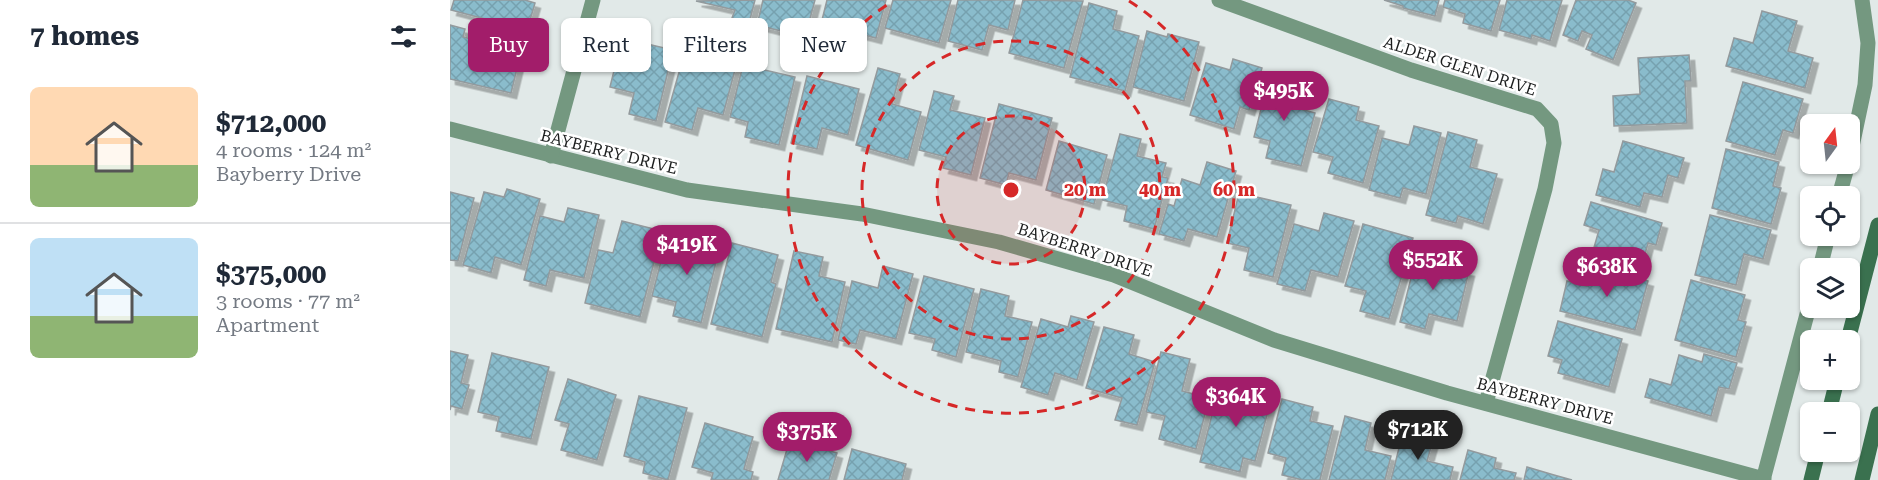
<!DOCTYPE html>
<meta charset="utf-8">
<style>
body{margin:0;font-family:"Roboto Serif",serif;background:#f2f2f3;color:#1f2937;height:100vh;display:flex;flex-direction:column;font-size:22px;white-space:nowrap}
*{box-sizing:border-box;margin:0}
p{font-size:20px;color:#747a83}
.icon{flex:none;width:33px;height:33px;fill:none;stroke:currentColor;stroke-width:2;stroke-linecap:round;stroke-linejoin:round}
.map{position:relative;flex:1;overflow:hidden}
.details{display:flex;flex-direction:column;background:#fff;width:450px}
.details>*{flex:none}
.hud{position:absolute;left:18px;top:18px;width:570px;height:54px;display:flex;gap:12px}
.needle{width:39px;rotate:15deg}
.tools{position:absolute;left:1350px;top:114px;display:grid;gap:12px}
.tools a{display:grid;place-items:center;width:60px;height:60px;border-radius:9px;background:#fff;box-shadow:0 2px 4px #0004;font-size:30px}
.price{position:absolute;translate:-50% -51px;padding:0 14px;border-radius:21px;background:#a21d6a;color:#fff;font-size:20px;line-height:39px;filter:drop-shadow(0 2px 3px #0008)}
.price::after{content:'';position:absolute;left:50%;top:36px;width:18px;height:14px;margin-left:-9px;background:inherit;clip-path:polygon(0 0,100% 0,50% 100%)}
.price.on{background:#222;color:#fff}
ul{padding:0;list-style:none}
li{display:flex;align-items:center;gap:18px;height:150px;padding:0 30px}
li+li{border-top:2px solid #e0e1e3}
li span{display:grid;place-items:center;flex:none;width:168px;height:120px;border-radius:9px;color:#555}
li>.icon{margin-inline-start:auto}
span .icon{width:72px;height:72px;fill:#fffc;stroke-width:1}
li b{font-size:26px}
h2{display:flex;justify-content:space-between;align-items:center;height:72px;padding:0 30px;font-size:26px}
.tag{padding:0 21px;border-radius:9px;background:#fff;box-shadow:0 2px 4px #0004;font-size:21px;line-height:54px}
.tag.on{background:#a21d6a;color:#fff}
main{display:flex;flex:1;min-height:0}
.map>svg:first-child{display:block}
</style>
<main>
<section class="details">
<h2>7 homes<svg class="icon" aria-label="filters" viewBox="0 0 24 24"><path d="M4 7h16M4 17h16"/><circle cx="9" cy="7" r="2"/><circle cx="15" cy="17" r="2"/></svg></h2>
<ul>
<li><span style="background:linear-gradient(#ffd9b3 65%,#8fb573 0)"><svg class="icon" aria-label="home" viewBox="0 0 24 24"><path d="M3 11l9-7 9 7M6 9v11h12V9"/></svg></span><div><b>$712,000</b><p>4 rooms · 124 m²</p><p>Bayberry Drive</p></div></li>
<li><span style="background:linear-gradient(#bfe0f5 65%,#8fb573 0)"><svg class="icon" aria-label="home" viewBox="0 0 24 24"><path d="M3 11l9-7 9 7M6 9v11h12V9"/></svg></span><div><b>$375,000</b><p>3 rooms · 77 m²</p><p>Apartment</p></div></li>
</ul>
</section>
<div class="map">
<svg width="1428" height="480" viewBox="0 0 1428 480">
<defs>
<pattern id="building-cross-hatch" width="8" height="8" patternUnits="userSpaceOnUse" patternTransform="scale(1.5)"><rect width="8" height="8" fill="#8abccc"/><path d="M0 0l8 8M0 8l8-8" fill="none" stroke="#76a1af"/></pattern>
<filter id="shadow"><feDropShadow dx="5.5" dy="5.5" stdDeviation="0" flood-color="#0004"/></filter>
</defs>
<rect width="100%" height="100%" fill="#e1e9e8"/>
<g fill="url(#building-cross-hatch)" stroke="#939a9d" stroke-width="1.5" filter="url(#shadow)">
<path d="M 4,0 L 75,0 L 85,3 L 77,30 L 1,10 Z"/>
<path d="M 305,0 L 299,23 L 282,18 L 285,10 L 246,1 Z"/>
<path d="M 313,0 L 365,0 L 355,37 L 307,25 Z"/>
<path d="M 377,0 L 436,0 L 426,38 L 371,24 Z"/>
<path d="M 443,0 L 501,0 L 489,43 L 435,28 Z"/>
<path d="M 508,0 L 565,0 L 558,30 L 539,25 L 532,50 L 498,41 Z"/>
<path d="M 573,0 L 633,1 L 614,68 L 559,53 Z"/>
<path d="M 934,0 L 989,0 L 985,16 L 953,8 L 953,6 Z"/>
<path d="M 995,0 L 1050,0 L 1041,31 L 1013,23 L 1015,14 L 993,7 Z"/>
<path d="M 1057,0 L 1112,0 L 1100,41 L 1082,35 L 1081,39 L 1049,30 Z"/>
<path d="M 1126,0 L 1178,0 L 1186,3 L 1163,60 L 1136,49 L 1142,35 L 1132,31 L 1128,41 L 1113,35 Z"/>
<path d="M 639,3 L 667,11 L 663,29 L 689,36 L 675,91 L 620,77 Z"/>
<path d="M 1312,11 L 1347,21 L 1338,51 L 1363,58 L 1355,88 L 1276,66 L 1284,38 L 1303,43 Z"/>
<path d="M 0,25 L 15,29 L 13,37 L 39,43 L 43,28 L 75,35 L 61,93 L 0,79 Z"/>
<path d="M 697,31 L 717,37 L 718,34 L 749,42 L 734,101 L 683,87 Z"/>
<path d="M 172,38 L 223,50 L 206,121 L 179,114 L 184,93 L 160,87 Z"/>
<path d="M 235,51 L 286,66 L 273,115 L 248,108 L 242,130 L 215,122 Z"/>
<path d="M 1239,55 L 1241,81 L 1235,81 L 1237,123 L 1164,126 L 1163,96 L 1190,94 L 1188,58 Z"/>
<path d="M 783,59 L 812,68 L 799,110 L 790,107 L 784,129 L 740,115 L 756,63 L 780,70 Z"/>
<path d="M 293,65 L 345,77 L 329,145 L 295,137 L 298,122 L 280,117 Z"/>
<path d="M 428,68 L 450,74 L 442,104 L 471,112 L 458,160 L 406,145 Z"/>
<path d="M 820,73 L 847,79 L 840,106 L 865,113 L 851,166 L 816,158 L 820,141 L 804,137 Z"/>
<path d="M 357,76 L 409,89 L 398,135 L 372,128 L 367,149 L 341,143 Z"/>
<path d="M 1293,82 L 1353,99 L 1343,133 L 1333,130 L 1325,155 L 1276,141 Z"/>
<path d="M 484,91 L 504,96 L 500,110 L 535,118 L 521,175 L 493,168 L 496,157 L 469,150 Z"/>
<path d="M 879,99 L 909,107 L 906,120 L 929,126 L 913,183 L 878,173 L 883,157 L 863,152 Z"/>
<path d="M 549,104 L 602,118 L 586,180 L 559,173 L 556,185 L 530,178 Z"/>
<path d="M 964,126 L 991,133 L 976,194 L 953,188 L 950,198 L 919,190 L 932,138 L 959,145 Z"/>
<path d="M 998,132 L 1027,140 L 1020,167 L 1047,174 L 1033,224 L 1008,216 L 1006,223 L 976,215 Z"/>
<path d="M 670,134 L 691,139 L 687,156 L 716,163 L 712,177 L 718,178 L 704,229 L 674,221 L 677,206 L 652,200 Z"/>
<path d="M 609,141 L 657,155 L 644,204 L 596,190 Z"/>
<path d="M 1173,141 L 1234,158 L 1228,178 L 1218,175 L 1212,197 L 1194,193 L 1190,207 L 1146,195 L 1153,169 L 1164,172 Z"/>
<path d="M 1276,149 L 1329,162 L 1323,186 L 1331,188 L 1321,224 L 1262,208 Z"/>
<path d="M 757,162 L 786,171 L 767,237 L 738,229 L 734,241 L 709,234 L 718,204 L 724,206 L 732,179 L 750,185 Z"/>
<path d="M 57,189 L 90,199 L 71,265 L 45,257 L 41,273 L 13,265 L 34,192 L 54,197 Z"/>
<path d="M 0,192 L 24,198 L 8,261 L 0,260 Z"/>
<path d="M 789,193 L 841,205 L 823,277 L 794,270 L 799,248 L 777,243 Z"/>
<path d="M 1141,202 L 1212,223 L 1206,245 L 1198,243 L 1190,272 L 1141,258 L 1149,230 L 1134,225 Z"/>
<path d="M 118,208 L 149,215 L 134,278 L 100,270 L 96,286 L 74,280 L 90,216 L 114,222 Z"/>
<path d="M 874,213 L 904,221 L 888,277 L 861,270 L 855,291 L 827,284 L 844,224 L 869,231 Z"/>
<path d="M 1260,215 L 1321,230 L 1313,259 L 1294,254 L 1286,285 L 1245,275 Z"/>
<path d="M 172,221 L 212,231 L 190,317 L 135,303 L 148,250 L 163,253 Z"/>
<path d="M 913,224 L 963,238 L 939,319 L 910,311 L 916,291 L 895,286 Z"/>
<path d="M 241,235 L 271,242 L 251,323 L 223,316 L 226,302 L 202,296 L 216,242 L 238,247 Z"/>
<path d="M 282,243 L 328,255 L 321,282 L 326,284 L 312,337 L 261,324 Z"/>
<path d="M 968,250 L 992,256 L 990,264 L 1019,271 L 1007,321 L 979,314 L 975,329 L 950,322 Z"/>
<path d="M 344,251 L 373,257 L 369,276 L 395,282 L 382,342 L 326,329 Z"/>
<path d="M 433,266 L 463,274 L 446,339 L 410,330 L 406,344 L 388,340 L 402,281 L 428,288 Z"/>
<path d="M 1142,266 L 1198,281 L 1185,330 L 1110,311 L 1117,281 L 1137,286 Z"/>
<path d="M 474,276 L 524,289 L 506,357 L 482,350 L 485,339 L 459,333 Z"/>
<path d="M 1241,280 L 1295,295 L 1288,320 L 1296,322 L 1286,357 L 1225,340 Z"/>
<path d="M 531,289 L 559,296 L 555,316 L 582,322 L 568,377 L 549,372 L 551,361 L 516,352 Z"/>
<path d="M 621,316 L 644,322 L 627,380 L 605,373 L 598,395 L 571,387 L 591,319 L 618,327 Z"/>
<path d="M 1108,321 L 1172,339 L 1159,387 L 1108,373 L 1112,360 L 1098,356 Z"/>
<path d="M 654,327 L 684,335 L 679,354 L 705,362 L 687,425 L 665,420 L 672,398 L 636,388 Z"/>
<path d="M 0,351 L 18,355 L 11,383 L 19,385 L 12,409 L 1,406 L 0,410 Z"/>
<path d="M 711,352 L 740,359 L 732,391 L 759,398 L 746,449 L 709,439 L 715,416 L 696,412 Z"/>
<path d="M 42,353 L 99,367 L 81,439 L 46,431 L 49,417 L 28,412 Z"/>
<path d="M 1254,354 L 1287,363 L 1279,389 L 1269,387 L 1261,416 L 1195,397 L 1200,379 L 1221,385 L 1229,355 L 1252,362 Z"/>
<path d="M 118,379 L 166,395 L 147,460 L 111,450 L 119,424 L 105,420 Z"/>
<path d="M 795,385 L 823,392 L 805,461 L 793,458 L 790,472 L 750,462 L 768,391 L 792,398 Z"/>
<path d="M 189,396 L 237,408 L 218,480 L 193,473 L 195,462 L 174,456 Z"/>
<path d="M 832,399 L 863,407 L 860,421 L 883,426 L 870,480 L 853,480 L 832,475 L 836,458 L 818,453 Z"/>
<path d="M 895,416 L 921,423 L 915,450 L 941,456 L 935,480 L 879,480 Z"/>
<path d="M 255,423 L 303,437 L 294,469 L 303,472 L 301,480 L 261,480 L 263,473 L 242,467 Z"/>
<path d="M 953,432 L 983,440 L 977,461 L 1003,467 L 1000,480 L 941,480 Z"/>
<path d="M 340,439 L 387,453 L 379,480 L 328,480 Z"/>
<path d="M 402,449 L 456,464 L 452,480 L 394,480 Z"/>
<path d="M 1018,450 L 1046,458 L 1044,468 L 1066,473 L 1064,480 L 1010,480 Z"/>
<path d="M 1077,467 L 1104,475 L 1122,480 L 1074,480 Z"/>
</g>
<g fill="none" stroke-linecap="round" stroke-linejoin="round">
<g stroke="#749880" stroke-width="15">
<path d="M 769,0 L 961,70 L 1087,109 L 1101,124 L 1104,143 L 1095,189 L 1036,403"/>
<path d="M 0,129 L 237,190 L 412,214 L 549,242 L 664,275 L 824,340 L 997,393 L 1314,479"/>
<path d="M 101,156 L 143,0"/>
<path d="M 1400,156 L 1415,85 L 1418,43 L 1412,0"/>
<path d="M 1389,196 L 1398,164"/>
<path d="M 1370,268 L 1378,236"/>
<path d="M 1313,480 L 1360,303"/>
</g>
<g stroke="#3a714f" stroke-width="15">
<path d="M 1398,340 L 1428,225"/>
<path d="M 1379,412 L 1387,380"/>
<path d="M 1361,480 L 1368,452"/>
<path d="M 1412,480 L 1428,414"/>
</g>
</g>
<circle cx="561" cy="190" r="74" fill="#d62828" fill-opacity=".12"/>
<g fill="none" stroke="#d62828" stroke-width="3" stroke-dasharray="10 8">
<circle cx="561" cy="190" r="74"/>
<circle cx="561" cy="190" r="149"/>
<path d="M679 1A223 223 0 1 1 443 1"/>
</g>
<g text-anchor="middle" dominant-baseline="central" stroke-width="5" stroke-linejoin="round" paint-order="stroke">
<g font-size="16" fill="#1c1e1e" stroke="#fff">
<text transform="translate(1010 66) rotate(18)">ALDER GLEN DRIVE</text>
<text transform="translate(159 152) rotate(14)">BAYBERRY DRIVE</text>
<text transform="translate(635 250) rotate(18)">BAYBERRY DRIVE</text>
<text transform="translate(1095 401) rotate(15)">BAYBERRY DRIVE</text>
</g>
</g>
<circle cx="561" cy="190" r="9" fill="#d62828" stroke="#fff" stroke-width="3"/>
<g font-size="18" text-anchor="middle" font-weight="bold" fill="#d62828" stroke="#fff" stroke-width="5" stroke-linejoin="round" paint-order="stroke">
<text x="635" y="196">20 m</text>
<text x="710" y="196">40 m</text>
<text x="784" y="196">60 m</text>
</g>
</svg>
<div class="tools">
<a><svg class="needle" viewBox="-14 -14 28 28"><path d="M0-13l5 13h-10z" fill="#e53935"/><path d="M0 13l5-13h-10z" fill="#747a83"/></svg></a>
<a><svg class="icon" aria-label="locate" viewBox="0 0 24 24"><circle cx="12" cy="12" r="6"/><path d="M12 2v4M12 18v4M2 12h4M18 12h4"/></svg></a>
<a><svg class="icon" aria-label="layers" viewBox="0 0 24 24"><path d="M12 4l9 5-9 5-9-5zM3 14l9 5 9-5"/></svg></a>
<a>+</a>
<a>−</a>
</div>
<b class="price" style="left:834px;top:122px">$495K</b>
<b class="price" style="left:237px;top:276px">$419K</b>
<b class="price" style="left:983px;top:291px">$552K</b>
<b class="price" style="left:1157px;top:298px">$638K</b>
<b class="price" style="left:786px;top:428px">$364K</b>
<b class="price on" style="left:968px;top:461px">$712K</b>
<b class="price" style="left:357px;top:463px">$375K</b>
<div class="hud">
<a class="tag on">Buy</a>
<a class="tag">Rent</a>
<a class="tag">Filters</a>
<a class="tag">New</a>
</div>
</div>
</main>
